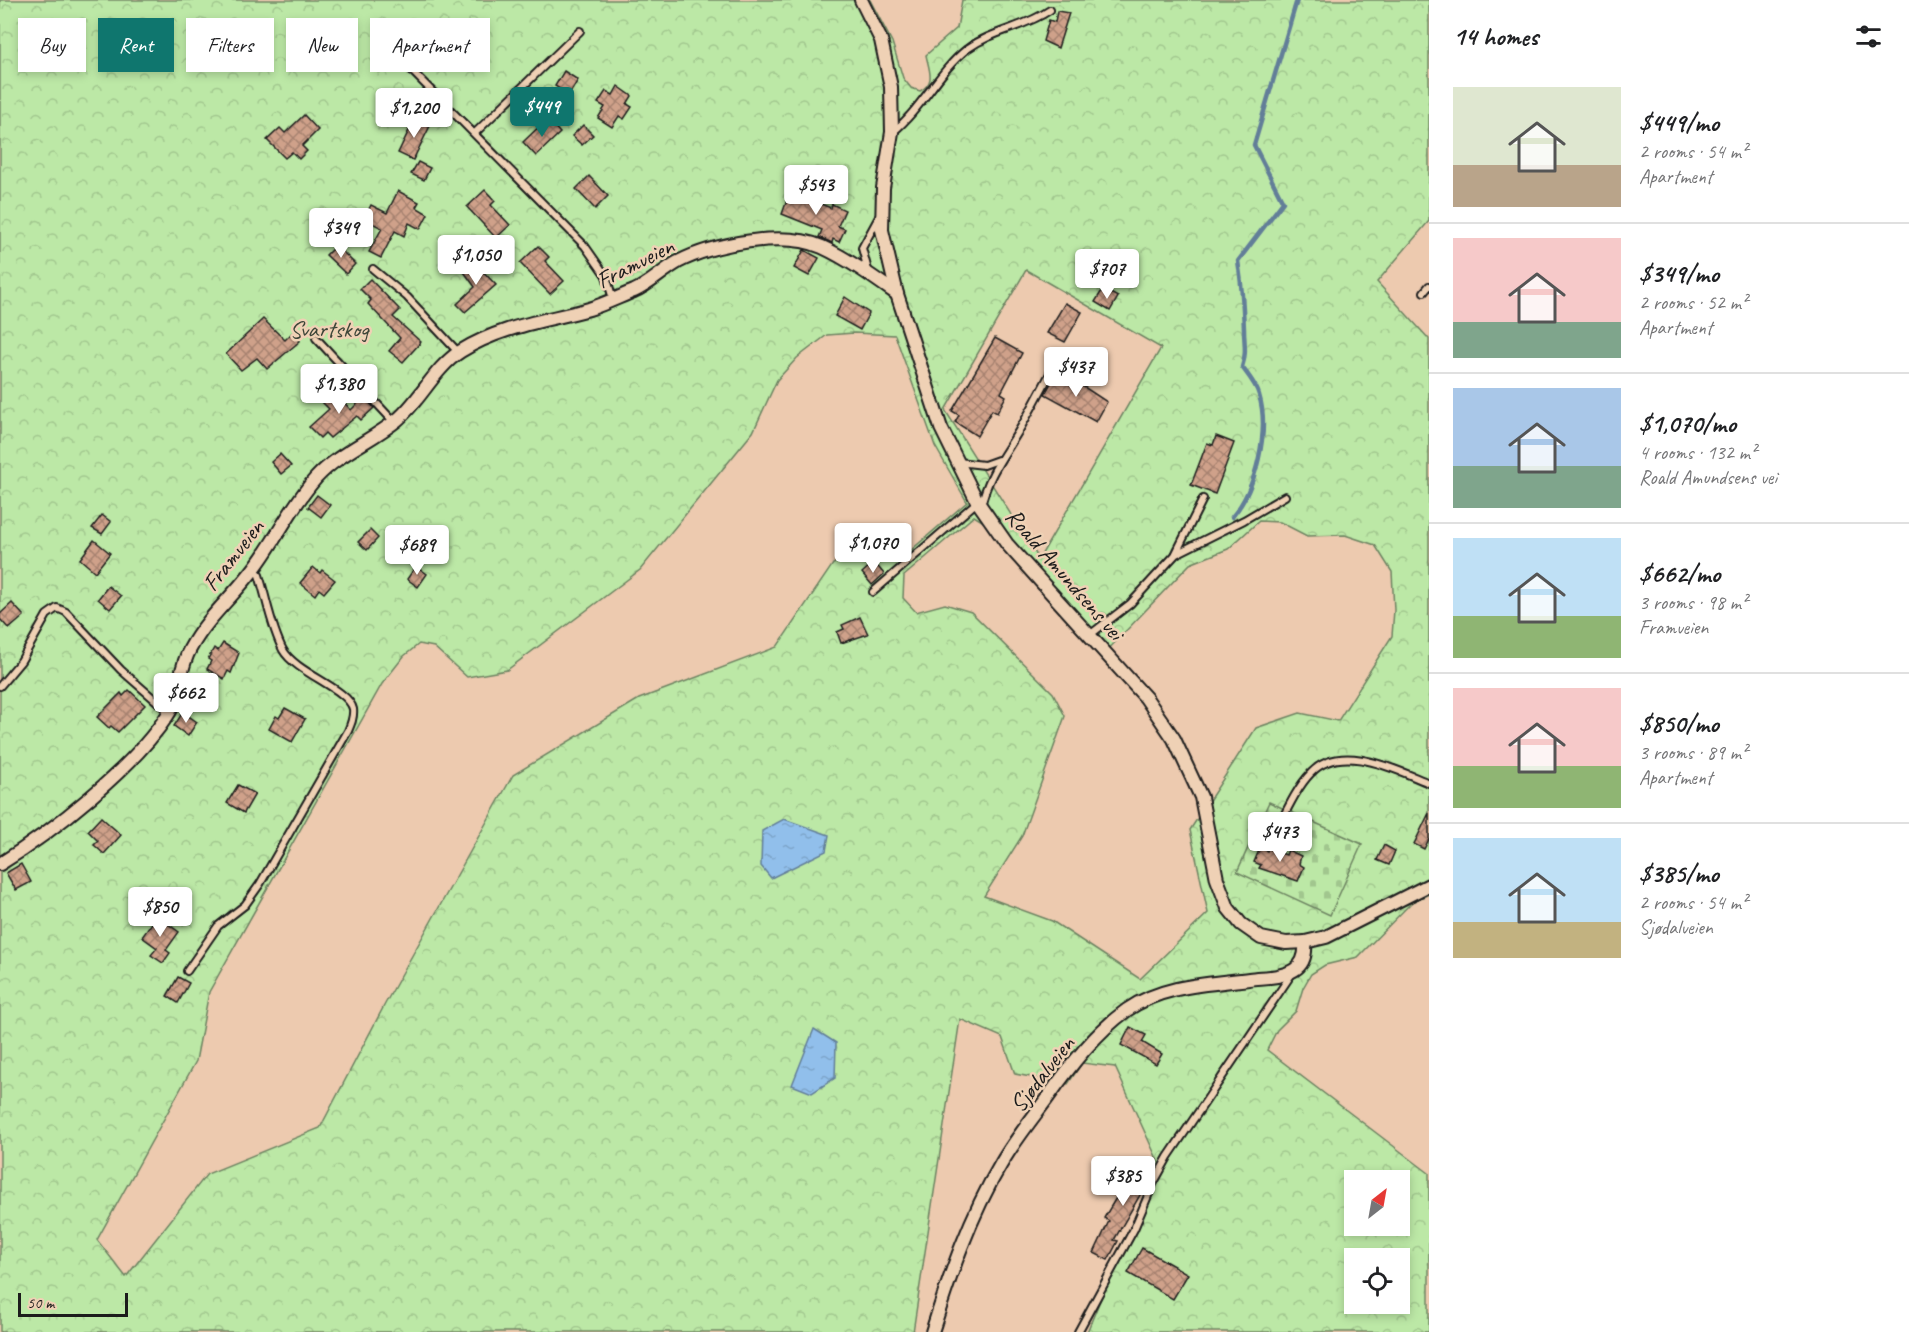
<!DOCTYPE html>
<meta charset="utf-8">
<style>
body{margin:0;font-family:Caveat,sans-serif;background:#f6f6f6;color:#202124;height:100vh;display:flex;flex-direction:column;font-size:22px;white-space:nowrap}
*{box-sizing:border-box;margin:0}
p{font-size:20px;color:#757577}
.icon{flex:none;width:33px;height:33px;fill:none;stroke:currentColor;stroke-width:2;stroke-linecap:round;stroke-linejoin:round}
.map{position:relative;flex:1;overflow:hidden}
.side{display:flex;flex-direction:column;background:#fff;width:480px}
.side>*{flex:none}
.guide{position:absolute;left:18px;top:18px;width:570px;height:54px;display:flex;gap:12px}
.needle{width:39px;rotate:31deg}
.fabs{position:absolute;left:1344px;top:1170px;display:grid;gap:12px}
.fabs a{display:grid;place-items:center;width:66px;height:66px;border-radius:0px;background:#fff;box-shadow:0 3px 9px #0003;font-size:30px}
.scale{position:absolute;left:18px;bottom:15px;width:110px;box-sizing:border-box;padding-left:6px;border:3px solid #1c1c1c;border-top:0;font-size:16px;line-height:21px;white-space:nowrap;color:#1c1c1c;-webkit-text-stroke:4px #efd1b5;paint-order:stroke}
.price{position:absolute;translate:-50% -51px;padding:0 14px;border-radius:6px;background:#fff;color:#222;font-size:20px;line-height:39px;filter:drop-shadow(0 2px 3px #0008)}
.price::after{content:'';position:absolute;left:50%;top:36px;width:18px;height:14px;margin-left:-9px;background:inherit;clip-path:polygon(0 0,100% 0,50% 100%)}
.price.current{background:#0f766e;color:#fff}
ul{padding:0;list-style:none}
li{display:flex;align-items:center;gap:18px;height:150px;padding:0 24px}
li+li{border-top:2px solid #e0e0e0}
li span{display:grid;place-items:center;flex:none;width:168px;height:120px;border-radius:0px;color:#555}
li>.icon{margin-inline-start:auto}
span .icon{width:72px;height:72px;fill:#fffc;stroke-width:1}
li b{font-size:26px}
h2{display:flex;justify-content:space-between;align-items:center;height:72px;padding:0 24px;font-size:26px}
.chip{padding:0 21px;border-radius:0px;background:#fff;box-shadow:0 3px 9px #0003;font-size:21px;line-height:54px}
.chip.current{background:#0f766e;color:#fff}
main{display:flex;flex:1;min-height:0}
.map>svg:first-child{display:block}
</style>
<main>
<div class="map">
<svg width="1429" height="1332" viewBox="0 0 1429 1332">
<defs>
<pattern id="forest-crowns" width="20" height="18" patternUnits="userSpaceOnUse" patternTransform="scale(1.5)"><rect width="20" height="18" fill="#bce8a6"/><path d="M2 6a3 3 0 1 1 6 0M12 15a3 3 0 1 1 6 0" fill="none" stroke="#a1c68e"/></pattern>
<pattern id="cemetery-stones" width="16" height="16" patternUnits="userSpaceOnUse" patternTransform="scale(1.5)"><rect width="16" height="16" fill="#bce8a6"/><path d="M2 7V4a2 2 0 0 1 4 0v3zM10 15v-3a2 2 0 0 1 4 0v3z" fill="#a1c68e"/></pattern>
<pattern id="water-ripples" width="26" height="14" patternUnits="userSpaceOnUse" patternTransform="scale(1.5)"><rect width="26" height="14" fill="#91bfeb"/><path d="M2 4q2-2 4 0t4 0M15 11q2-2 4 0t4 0" fill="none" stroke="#7ca4c9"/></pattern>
<pattern id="building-cross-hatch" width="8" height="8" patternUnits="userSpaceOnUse" patternTransform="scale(1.5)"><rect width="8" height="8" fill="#cfa18a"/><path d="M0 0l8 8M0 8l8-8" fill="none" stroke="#a78270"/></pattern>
</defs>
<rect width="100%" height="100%" fill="#edcaaf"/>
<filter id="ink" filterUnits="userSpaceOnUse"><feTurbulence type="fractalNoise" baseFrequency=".0167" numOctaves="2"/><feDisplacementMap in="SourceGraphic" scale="12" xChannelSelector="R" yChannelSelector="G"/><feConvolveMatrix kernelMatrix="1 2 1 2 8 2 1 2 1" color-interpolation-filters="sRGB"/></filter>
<g filter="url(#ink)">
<path fill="url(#forest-crowns)" stroke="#6c8261" stroke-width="1.5" fill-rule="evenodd" d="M 0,0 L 870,0 L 892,42 L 903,78 L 911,88 L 920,91 C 936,83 929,70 926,55 L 957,28 L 962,0 L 1429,0 L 1429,221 L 1377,282 L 1429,339 L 1429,894 L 1412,902 L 1358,957 L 1325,965 L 1311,974 L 1303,988 L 1296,1011 L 1277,1030 L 1267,1050 L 1429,1173 L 1429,1332 L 1087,1332 L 1158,1161 L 1115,1067 L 1082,1063 L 1068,1084 L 1015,1074 L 1002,1037 L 960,1019 L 913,1332 L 0,1332 ZM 1026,270 L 1161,348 L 1039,559 L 945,410 ZM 854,333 L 895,335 L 935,446 L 967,502 L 904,556 L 876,542 L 833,564 L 777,647 L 639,699 L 513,775 L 385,1004 L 320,1128 L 207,1174 L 126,1277 L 97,1240 L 196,1061 L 209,992 L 382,684 L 404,656 L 419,644 L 434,647 L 467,677 L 507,670 L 640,570 L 753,432 L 777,380 L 797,358 L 827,335 ZM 974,516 L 987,524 L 1102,656 L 1190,564 L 1228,549 L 1259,521 L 1280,522 L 1307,536 L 1345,535 L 1375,545 L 1392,572 L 1394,610 L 1392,636 L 1338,721 L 1300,713 L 1256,728 L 1190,830 L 1208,913 L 1140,979 L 1052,921 L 984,896 L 1022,836 L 1065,716 L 1053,693 L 971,612 L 945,604 L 916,612 L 903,598 L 904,576 ZM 1354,1180 L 1400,1180 L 1400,1226 L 1354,1226 ZM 1354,1258 L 1400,1258 L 1400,1304 L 1354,1304 Z"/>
<path fill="url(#cemetery-stones)" stroke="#6c8261" stroke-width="1.5" d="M 1269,802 L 1362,844 L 1330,915 L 1237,872 Z"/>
<g fill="url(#water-ripples)" stroke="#627e98" stroke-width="1.5">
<path d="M 784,819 L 829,835 L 826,851 L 771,878 L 761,866 L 762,831 Z"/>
<path d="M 814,1029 L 836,1043 L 835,1078 L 812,1093 L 792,1085 Z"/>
</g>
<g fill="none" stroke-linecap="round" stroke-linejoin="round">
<path stroke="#627e98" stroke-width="4.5" d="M 1232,517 C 1256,489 1270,431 1259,395 C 1257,386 1248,375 1242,367 C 1247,352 1244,344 1244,329 C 1243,305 1242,285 1238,261 L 1283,202 L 1254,145 L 1297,0"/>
</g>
<g fill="url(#building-cross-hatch)" stroke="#1c1c1c" stroke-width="1.5">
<path d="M 1057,11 L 1069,13 L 1058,48 L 1043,41 L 1049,20 L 1055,22 Z"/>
<path d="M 564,71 L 578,80 L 569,95 L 555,86 Z"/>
<path d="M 618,86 L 632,96 L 627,104 L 632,107 L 624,119 L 619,116 L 612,127 L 598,118 L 605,107 L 598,103 L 606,91 L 613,95 Z"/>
<path d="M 304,115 L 318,130 L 302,146 L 307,151 L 299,159 L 292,152 L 285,158 L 267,140 L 280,128 L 285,133 Z"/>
<path d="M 415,118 L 430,126 L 413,160 L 398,153 Z"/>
<path d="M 547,119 L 560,133 L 536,156 L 523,142 Z"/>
<path d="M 583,125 L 593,135 L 582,145 L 572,136 Z"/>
<path d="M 418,162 L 430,168 L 424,180 L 411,174 Z"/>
<path d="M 589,176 L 608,196 L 595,209 L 576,189 Z"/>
<path d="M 485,190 L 495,201 L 491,205 L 510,225 L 496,238 L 467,207 Z"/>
<path d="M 398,191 L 419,202 L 416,207 L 428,214 L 420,229 L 409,223 L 404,236 L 395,231 L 381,258 L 369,252 L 382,228 L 364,219 L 371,205 L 387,213 Z"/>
<path d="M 790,192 L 831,208 L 832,204 L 845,210 L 838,226 L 845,229 L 839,242 L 833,239 L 832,243 L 819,237 L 822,230 L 782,214 Z"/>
<path d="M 336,245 L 355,264 L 346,274 L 326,255 Z"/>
<path d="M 538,246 L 549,257 L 545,261 L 564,281 L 550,294 L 520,263 Z"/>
<path d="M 804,250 L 819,258 L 809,276 L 794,268 Z"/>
<path d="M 472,260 L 496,285 L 465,312 L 457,304 L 475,287 L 462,269 Z"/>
<path d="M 370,279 L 400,310 L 393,317 L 421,342 L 403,362 L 389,351 L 400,338 L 368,304 L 371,300 L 360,289 Z"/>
<path d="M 1103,289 L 1118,297 L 1110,311 L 1095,302 Z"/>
<path d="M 845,297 L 869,313 L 860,330 L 835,316 Z"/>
<path d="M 1065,303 L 1082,312 L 1065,342 L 1047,333 Z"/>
<path d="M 263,319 L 285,340 L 292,333 L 300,341 L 267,369 L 257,358 L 241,370 L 226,354 Z"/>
<path d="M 995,338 L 1022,353 L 1001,393 L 1006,396 L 997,413 L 992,410 L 977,436 L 955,422 L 959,415 L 952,411 Z"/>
<path d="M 1056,374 L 1074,384 L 1075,381 L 1107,402 L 1096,422 L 1045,394 Z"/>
<path d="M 334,391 L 351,410 L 364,397 L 374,408 L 361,420 L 357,416 L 330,438 L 325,433 L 320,438 L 309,427 L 329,409 L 322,402 Z"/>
<path d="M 1216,436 L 1234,443 L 1215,494 L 1191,485 L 1207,443 L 1213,445 Z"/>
<path d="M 280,454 L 291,466 L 281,474 L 271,462 Z"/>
<path d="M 317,495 L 330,505 L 321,517 L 308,507 Z"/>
<path d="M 102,515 L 111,522 L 102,534 L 92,528 Z"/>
<path d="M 370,530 L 378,538 L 367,550 L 358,542 Z"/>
<path d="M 94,540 L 110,553 L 95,572 L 80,559 Z"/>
<path d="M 874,562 L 884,574 L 872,585 L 862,573 Z"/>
<path d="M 416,566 L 427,574 L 418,587 L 407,579 Z"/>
<path d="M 313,567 L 320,573 L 322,570 L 335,580 L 324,593 L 319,589 L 315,595 L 300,583 Z"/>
<path d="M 108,586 L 121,596 L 110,609 L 98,599 Z"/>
<path d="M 12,603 L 24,616 L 9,629 L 0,619 L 0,614 Z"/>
<path d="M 860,617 L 868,634 L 841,643 L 837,632 L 844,629 L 842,625 Z"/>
<path d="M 223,643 L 239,653 L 231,673 L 228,671 L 224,679 L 207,669 L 211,661 L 208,659 L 214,648 L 218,651 Z"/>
<path d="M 129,690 L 145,705 L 118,732 L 111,726 L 109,728 L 97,717 L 121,693 L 123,696 Z"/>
<path d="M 285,708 L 305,719 L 292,742 L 269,729 L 276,716 L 279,718 Z"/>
<path d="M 183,712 L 197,722 L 188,736 L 174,726 Z"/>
<path d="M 238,785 L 255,794 L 244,813 L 227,803 Z"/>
<path d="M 1429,813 L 1429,839 L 1424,849 L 1414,844 Z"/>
<path d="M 101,817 L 121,835 L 104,854 L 94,845 L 98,841 L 88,831 Z"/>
<path d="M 1384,845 L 1395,851 L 1389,865 L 1377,860 Z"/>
<path d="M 1260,848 L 1267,851 L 1268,848 L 1286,855 L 1288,850 L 1301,856 L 1299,864 L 1304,867 L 1298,881 L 1259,868 L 1261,865 L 1254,862 Z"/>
<path d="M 21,864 L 31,882 L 16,890 L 6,873 Z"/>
<path d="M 157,916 L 179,932 L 166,950 L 170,953 L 163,963 L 151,955 L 157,948 L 142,937 Z"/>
<path d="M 178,977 L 189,983 L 178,1003 L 167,996 Z"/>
<path d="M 1130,1027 L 1146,1035 L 1142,1042 L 1162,1054 L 1156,1064 L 1121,1045 Z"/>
<path d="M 1139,1159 L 1155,1169 L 1114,1240 L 1118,1241 L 1108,1260 L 1094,1253 L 1109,1221 L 1104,1218 Z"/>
<path d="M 1142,1248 L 1188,1274 L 1173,1299 L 1128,1273 Z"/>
</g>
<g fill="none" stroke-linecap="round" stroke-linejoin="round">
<defs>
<g id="lane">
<path d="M 412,71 L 585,246 L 606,276 L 613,299"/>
<path d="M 893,132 C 922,108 938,72 967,49 C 993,30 1024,28 1050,10"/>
<path d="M 475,133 L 580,31"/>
<path d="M 373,269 L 407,297 L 458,352"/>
<path d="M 869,274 L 862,248 L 880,215"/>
<path d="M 1424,292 L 1429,286"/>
<path d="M 316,338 L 394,422"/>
<path d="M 958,462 L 984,465 L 998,460"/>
<path d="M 981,506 C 989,472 1005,455 1021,427 C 1033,406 1044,385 1055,364"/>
<path d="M 1176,553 L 1203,499"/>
<path d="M 873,592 L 977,502"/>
<path d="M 1091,634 L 1130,604 L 1176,554 L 1244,520 L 1285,496"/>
<path d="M 0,686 L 21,661 L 47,615 L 57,608 L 66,612 L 121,670 L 169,712"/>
<path d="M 1271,841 C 1282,821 1295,789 1311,773 C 1341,741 1396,770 1429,783"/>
<path d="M 187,971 L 218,926 L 245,905 L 260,884 L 348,731 C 351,724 354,717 353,709 C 349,689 296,673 283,650 C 271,627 267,600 259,575 L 254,570"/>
<path d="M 1078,1332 L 1134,1229 L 1153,1184 L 1168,1157 L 1293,972"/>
</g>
<g id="street">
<path d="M 861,0 L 881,40 L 891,87 L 892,132 L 883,188 L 882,230 L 897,294 L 941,428 L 977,501 L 1007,544 L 1146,698 L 1174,739 L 1201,797 L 1217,879 L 1228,908 L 1241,924 L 1261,938 L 1286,943 L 1305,942 L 1326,937 L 1429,885"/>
<path d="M 0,864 C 52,832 134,767 167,716 C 181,696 178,670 190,649 C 207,617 235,595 256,566 C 277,538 292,505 316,478 C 339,453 371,441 397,420 C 421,400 434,368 461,351 C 501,326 546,321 589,309 C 605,304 619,297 634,291 C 650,284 662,271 678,262 C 713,244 784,230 822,247 C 848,259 873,277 897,294"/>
<path d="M 932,1332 C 950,1275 970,1216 1001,1164 C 1014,1141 1032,1119 1048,1097 C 1070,1066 1096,1032 1127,1010 C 1162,985 1209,984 1249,979 C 1263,977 1281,978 1294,970 C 1304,964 1306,953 1305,942"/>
</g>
</defs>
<use href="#lane" stroke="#1c1c1c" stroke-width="10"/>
<use href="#street" stroke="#1c1c1c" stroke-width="16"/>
<use href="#lane" stroke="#efd1b5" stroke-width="6"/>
<use href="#street" stroke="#efd1b5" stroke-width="12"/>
</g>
</g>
<g text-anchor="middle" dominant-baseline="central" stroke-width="5" stroke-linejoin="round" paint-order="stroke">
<g font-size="24" fill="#1c1c1c" stroke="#efd1b5">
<text transform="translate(635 263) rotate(-27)">Framveien</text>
<text transform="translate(233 555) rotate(-52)">Framveien</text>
<text transform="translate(1065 574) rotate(49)">Roald Amundsens vei</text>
<text transform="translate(1042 1074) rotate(-52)">Sjødalveien</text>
</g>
<g font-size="24" fill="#3c4538" stroke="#efd1b5">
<text x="329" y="329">Svartskog</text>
</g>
</g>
</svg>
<div class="fabs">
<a><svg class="needle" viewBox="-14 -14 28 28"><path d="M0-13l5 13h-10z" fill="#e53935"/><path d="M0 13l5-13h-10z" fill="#757577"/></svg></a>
<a><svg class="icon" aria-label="locate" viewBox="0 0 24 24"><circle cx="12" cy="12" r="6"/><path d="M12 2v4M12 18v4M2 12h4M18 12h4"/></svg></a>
</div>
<div class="scale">50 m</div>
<b class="price current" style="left:542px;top:138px">$449</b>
<b class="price" style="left:414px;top:139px">$1,200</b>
<b class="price" style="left:816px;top:216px">$543</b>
<b class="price" style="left:341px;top:259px">$349</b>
<b class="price" style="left:476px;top:286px">$1,050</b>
<b class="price" style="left:1107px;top:300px">$707</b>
<b class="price" style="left:1076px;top:398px">$437</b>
<b class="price" style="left:339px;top:415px">$1,380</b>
<b class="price" style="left:873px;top:574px">$1,070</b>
<b class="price" style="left:417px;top:576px">$689</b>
<b class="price" style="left:186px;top:724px">$662</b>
<b class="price" style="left:1280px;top:863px">$473</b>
<b class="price" style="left:160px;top:938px">$850</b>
<b class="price" style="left:1123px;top:1207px">$385</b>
<div class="guide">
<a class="chip">Buy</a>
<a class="chip current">Rent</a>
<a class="chip">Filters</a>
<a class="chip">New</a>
<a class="chip">Apartment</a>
</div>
</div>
<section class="side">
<h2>14 homes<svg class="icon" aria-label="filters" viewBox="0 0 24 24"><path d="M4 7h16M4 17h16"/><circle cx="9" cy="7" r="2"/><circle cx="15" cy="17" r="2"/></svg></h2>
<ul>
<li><span style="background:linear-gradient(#dfe7d0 65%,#b9a48a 0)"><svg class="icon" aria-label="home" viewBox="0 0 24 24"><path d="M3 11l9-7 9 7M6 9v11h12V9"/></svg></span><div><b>$449/mo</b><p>2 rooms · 54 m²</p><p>Apartment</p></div></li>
<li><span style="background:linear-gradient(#f6c9c9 70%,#7fa58c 0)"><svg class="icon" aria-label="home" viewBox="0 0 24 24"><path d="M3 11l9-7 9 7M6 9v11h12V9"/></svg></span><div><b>$349/mo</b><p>2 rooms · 52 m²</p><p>Apartment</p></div></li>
<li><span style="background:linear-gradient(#a9c7e8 65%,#7fa58c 0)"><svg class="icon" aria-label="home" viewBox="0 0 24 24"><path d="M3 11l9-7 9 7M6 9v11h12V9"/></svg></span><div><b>$1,070/mo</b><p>4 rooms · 132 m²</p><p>Roald Amundsens vei</p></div></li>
<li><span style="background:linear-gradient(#bfe0f5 65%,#8fb573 0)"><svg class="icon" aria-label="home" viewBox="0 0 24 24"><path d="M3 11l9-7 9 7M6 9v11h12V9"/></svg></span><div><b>$662/mo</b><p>3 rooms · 98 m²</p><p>Framveien</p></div></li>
<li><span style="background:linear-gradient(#f6c9c9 65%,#8fb573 0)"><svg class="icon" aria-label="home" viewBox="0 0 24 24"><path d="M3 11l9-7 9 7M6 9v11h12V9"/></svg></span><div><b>$850/mo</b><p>3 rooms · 89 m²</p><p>Apartment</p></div></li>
<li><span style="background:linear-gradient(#bfe0f5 70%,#c2b280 0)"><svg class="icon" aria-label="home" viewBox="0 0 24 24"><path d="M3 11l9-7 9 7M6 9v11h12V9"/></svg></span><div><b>$385/mo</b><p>2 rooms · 54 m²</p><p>Sjødalveien</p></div></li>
</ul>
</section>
</main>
